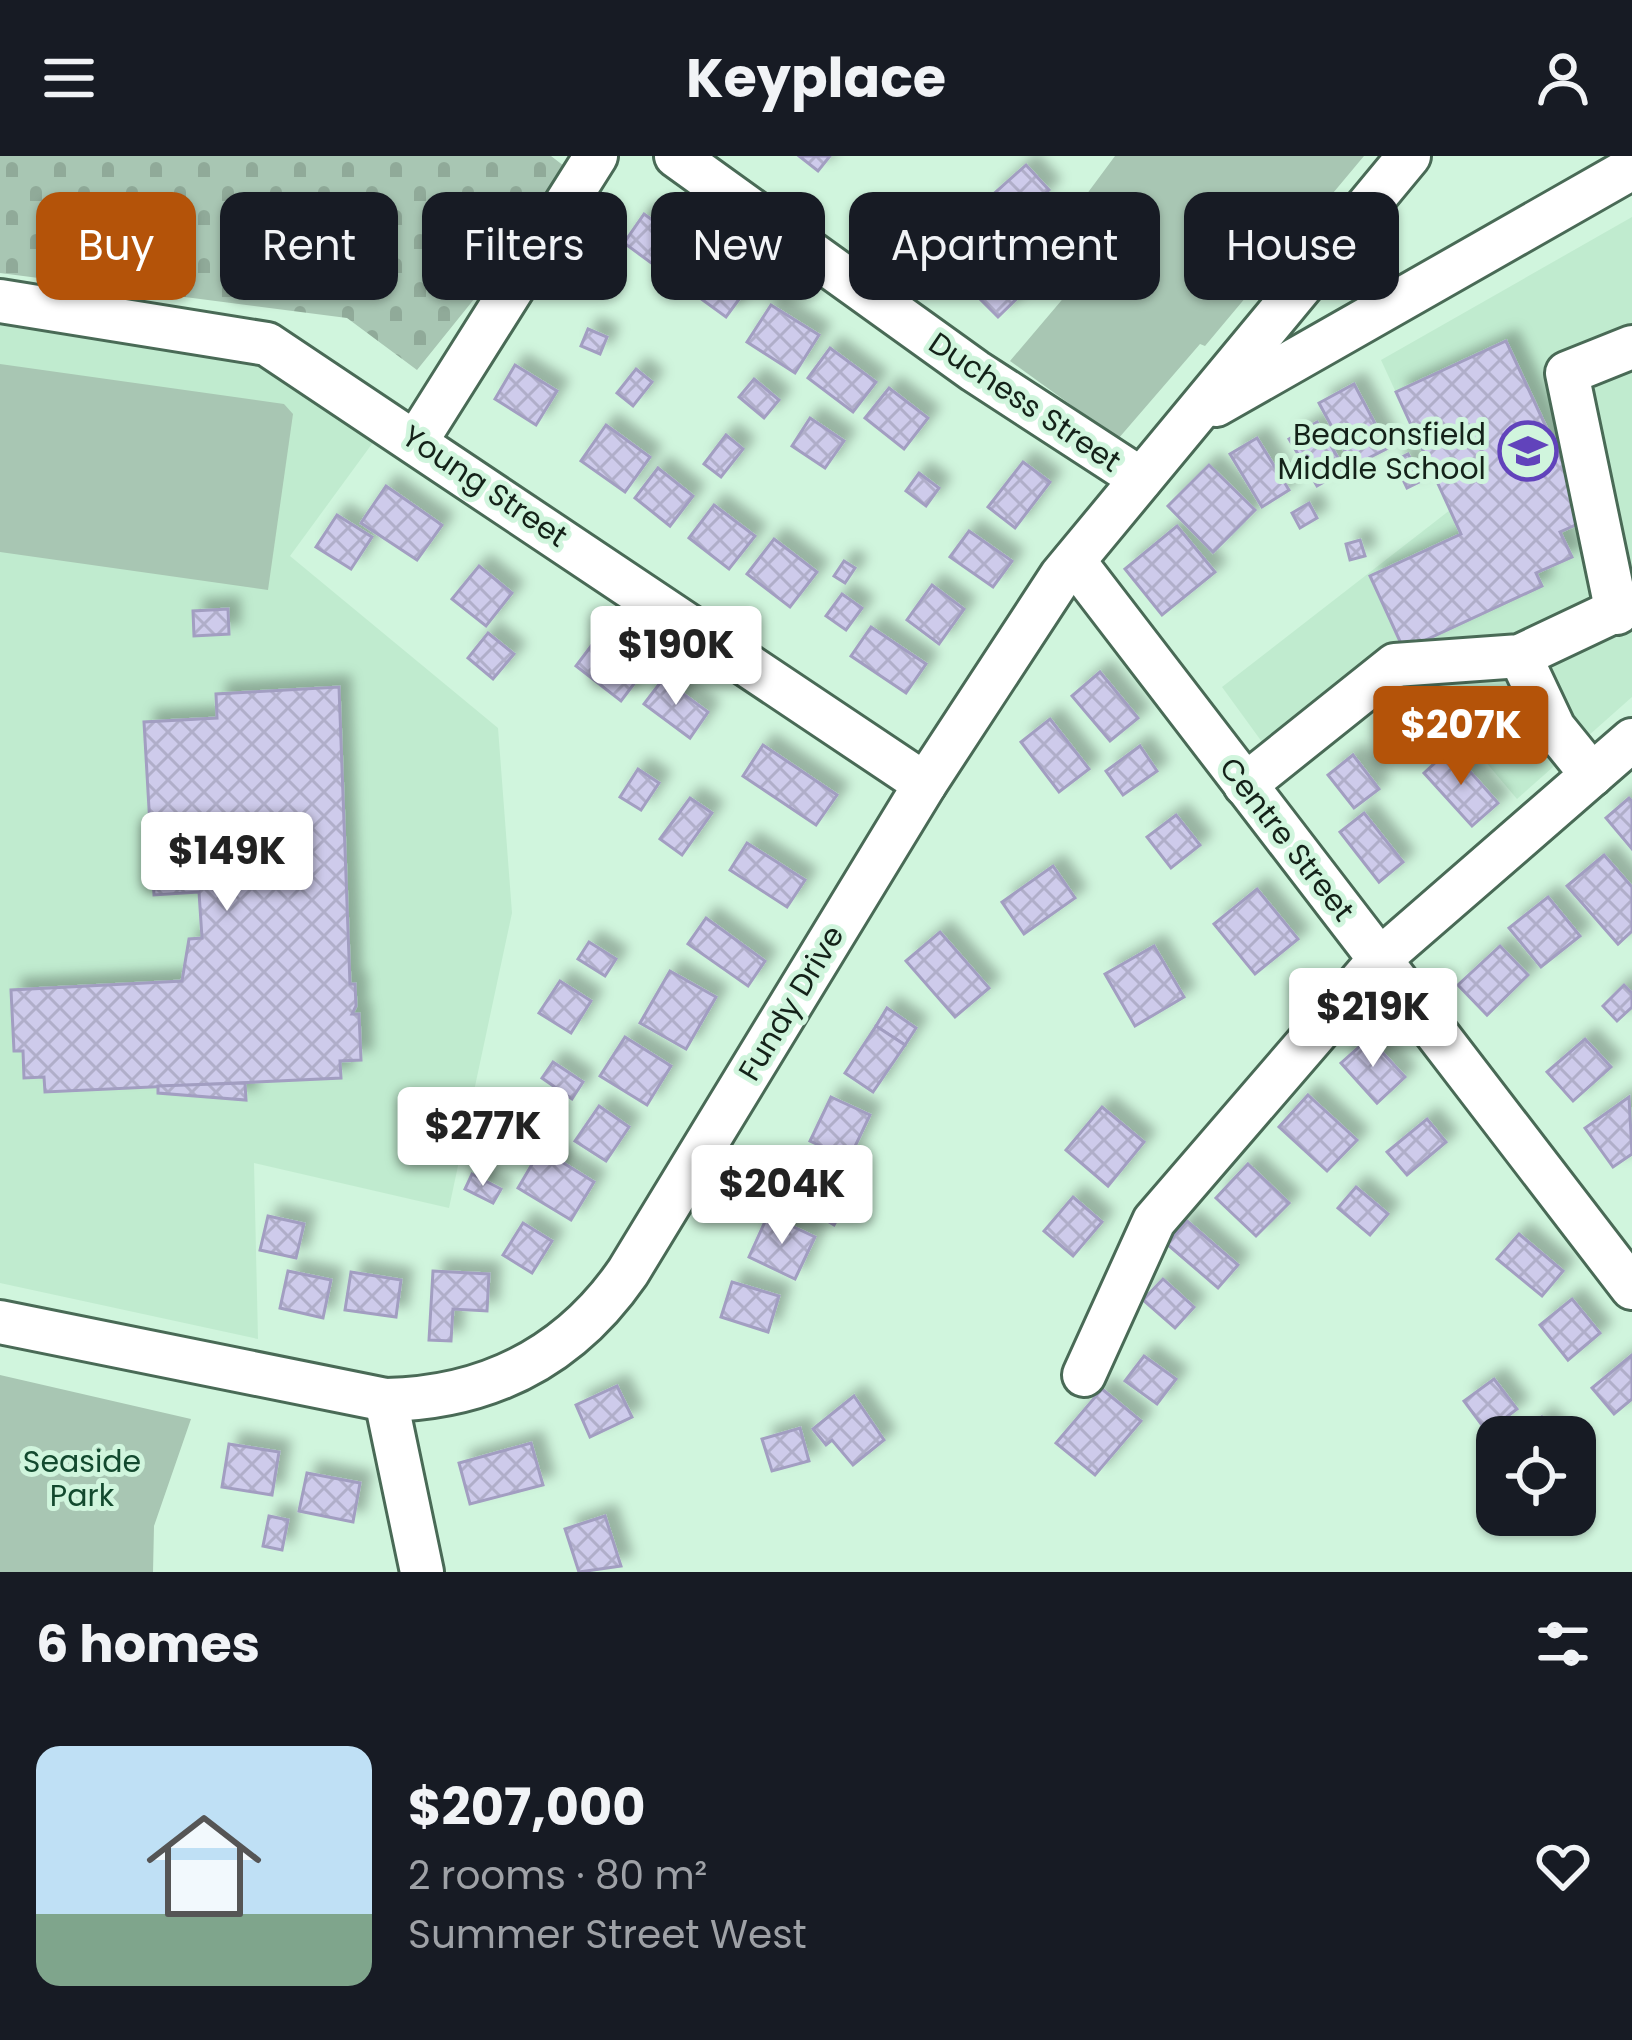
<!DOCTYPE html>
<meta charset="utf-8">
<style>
body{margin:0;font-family:Poppins,sans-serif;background:#242831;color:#f1f3f6;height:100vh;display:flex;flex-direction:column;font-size:45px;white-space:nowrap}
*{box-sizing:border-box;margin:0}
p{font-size:39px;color:#9ea1a6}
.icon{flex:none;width:66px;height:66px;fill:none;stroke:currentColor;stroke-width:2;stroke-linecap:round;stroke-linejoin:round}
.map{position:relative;height:1416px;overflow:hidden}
.details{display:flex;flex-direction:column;background:#171b24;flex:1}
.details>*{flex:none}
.top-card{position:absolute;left:36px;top:36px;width:1560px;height:108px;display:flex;gap:24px}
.buttons{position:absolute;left:1476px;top:1260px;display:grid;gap:24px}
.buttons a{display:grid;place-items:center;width:120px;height:120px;border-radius:24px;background:#171b24;box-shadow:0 3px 9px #0004;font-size:60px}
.price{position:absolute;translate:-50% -102px;padding:0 27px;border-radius:12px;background:#fff;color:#222;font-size:39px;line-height:78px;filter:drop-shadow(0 3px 6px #0008)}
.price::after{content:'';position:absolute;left:50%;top:72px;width:36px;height:27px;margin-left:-18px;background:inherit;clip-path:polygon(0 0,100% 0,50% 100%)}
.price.on{background:#b45309;color:#fff}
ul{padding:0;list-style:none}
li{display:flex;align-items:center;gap:36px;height:300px;padding:0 36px}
li span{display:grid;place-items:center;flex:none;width:336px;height:240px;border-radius:24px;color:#555}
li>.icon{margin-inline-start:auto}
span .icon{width:144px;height:144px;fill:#fffc;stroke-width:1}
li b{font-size:51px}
h2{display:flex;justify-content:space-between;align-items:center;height:144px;padding:0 36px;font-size:51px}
.chip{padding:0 42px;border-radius:24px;background:#171b24;box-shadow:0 3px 9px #0004;font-size:42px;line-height:108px}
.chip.on{background:#b45309;color:#fff}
header{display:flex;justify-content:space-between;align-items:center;height:156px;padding:0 36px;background:#171b24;font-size:54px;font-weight:700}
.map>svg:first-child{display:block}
</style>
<header><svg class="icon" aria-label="menu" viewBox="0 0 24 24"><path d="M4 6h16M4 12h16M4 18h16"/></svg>Keyplace<svg class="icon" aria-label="person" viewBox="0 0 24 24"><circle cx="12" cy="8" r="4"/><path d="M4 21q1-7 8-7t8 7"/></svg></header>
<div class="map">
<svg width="1632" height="1416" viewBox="0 0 1632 1416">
<defs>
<pattern id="cemetery-stones" width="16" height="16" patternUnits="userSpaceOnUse" patternTransform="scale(3)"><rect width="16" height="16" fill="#a8c6b3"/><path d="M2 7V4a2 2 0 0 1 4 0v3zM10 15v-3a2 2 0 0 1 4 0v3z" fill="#90aa99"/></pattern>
<pattern id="building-cross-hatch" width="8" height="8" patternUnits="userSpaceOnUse" patternTransform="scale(3)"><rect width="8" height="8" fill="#cecbeb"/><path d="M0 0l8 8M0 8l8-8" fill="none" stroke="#b0aec9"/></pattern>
<filter id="shadow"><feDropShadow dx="11" dy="-11" stdDeviation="6" flood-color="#0004"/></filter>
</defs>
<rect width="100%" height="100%" fill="#d0f5dd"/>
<g fill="#c0ebcf">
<path d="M 1632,61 L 1632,541 L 1517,643 L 1413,520 L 1289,623 L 1222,531 L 1450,354 L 1381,204 Z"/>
<path d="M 0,168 L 269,206 L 377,281 L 290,400 L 498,572 L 512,757 L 449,1052 L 254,1007 L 258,1183 L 0,1127 Z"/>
</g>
<path fill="url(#cemetery-stones)" d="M 0,0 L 551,0 L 564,10 L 487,127 L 417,214 L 347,162 L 0,117 Z"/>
<g fill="#a8c6b3">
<path d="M 1115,0 L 1364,0 L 1205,190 L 1200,188 L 1118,283 L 1010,205 L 1111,86 L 1075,54 Z"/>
<path d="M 0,208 L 284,248 L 293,258 L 268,434 L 0,396 Z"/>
<path d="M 0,1219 L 191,1263 L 154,1370 L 153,1416 L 0,1416 Z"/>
</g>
<g fill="url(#building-cross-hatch)" stroke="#a29ec1" stroke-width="3" filter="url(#shadow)">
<path d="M 799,0 L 830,0 L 818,15 Z"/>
<path d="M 1026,9 L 1049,34 L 1013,67 L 989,42 Z"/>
<path d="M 644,58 L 686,88 L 665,117 L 624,87 Z"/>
<path d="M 1009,85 L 1042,118 L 998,161 L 965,128 Z"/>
<path d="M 707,95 L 751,127 L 726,161 L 682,129 Z"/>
<path d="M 771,149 L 819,179 L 795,217 L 747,186 Z"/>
<path d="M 588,173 L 607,181 L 600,198 L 581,190 Z"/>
<path d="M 1506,185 L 1589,363 L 1560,376 L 1572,401 L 1536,417 L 1542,430 L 1404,494 L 1370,420 L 1461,378 L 1396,236 Z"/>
<path d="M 830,192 L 876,226 L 853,256 L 808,222 Z"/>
<path d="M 515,209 L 557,235 L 536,269 L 495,243 Z"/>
<path d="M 636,213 L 652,226 L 633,250 L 617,237 Z"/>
<path d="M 754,223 L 779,244 L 764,262 L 739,241 Z"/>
<path d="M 1354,228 L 1388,292 L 1353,310 L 1319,247 Z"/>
<path d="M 889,232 L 928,262 L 904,293 L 865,262 Z"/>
<path d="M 810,262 L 844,285 L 825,312 L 792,290 Z"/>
<path d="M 1317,266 L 1345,314 L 1317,330 L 1289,283 Z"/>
<path d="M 606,269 L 650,301 L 625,336 L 581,305 Z"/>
<path d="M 726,279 L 743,293 L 721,321 L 704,308 Z"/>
<path d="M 1257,282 L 1289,334 L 1262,351 L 1230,298 Z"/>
<path d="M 1408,298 L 1421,325 L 1407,332 L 1394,305 Z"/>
<path d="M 1023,306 L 1050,326 L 1015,372 L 988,351 Z"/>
<path d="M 1209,309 L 1255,354 L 1213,396 L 1168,350 Z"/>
<path d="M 658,312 L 693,340 L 670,370 L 635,342 Z"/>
<path d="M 919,317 L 939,332 L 926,350 L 906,335 Z"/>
<path d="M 386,330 L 442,369 L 417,404 L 361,367 Z"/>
<path d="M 1309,347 L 1317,362 L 1300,372 L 1292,357 Z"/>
<path d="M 714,349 L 755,380 L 729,413 L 689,382 Z"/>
<path d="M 337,359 L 372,381 L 351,413 L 316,391 Z"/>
<path d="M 1177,370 L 1215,416 L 1162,459 L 1125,413 Z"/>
<path d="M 969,375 L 1012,405 L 993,431 L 950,401 Z"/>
<path d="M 774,383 L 817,416 L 790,451 L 747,418 Z"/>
<path d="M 1360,384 L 1365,400 L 1350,404 L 1346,388 Z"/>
<path d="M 844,405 L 855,412 L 845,427 L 834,420 Z"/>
<path d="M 479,410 L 512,437 L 486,470 L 452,443 Z"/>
<path d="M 932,429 L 964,453 L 939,488 L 907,464 Z"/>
<path d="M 842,438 L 862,452 L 846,474 L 826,460 Z"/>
<path d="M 228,453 L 229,478 L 194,480 L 193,455 Z"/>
<path d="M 871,471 L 926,508 L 906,537 L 851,500 Z"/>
<path d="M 488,477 L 514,498 L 493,523 L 468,502 Z"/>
<path d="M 600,478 L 646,512 L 621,545 L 576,510 Z"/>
<path d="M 1100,516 L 1138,562 L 1110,585 L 1072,540 Z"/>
<path d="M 663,523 L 708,556 L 690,582 L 644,548 Z"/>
<path d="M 339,531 L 350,828 L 355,828 L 356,850 L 352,858 L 359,858 L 361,904 L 340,905 L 341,922 L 45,936 L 44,921 L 24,922 L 23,895 L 14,895 L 11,834 L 182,825 L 189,783 L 202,782 L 199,736 L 154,739 L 144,566 L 217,562 L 216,538 Z"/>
<path d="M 1050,563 L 1089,613 L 1059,636 L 1021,586 Z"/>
<path d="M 763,589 L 837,639 L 816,669 L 743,620 Z"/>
<path d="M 1140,590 L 1157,615 L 1123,639 L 1106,615 Z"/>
<path d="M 1450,593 L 1498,647 L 1472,670 L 1424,617 Z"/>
<path d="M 1353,599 L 1379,633 L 1354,652 L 1328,619 Z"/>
<path d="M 638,613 L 659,627 L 641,654 L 620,641 Z"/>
<path d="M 690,642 L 712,657 L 682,699 L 660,683 Z"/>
<path d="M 1629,642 L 1632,645 L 1632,693 L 1606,662 Z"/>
<path d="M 1364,657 L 1403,706 L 1379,726 L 1340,676 Z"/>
<path d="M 1176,659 L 1200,689 L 1171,712 L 1147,681 Z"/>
<path d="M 747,687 L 805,724 L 787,751 L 730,714 Z"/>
<path d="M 1604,699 L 1632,731 L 1632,775 L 1618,788 L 1567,730 Z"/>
<path d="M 1053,710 L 1075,742 L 1024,778 L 1002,746 Z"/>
<path d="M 1257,733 L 1298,783 L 1255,818 L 1214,768 Z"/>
<path d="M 1548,741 L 1580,780 L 1541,811 L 1509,772 Z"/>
<path d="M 706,762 L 765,805 L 748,830 L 688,788 Z"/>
<path d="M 940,776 L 989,832 L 955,861 L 906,805 Z"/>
<path d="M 589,786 L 616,803 L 605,820 L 578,803 Z"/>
<path d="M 1154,790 L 1184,841 L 1135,870 L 1105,818 Z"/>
<path d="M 1500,790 L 1528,819 L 1487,859 L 1458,829 Z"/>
<path d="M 670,815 L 716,841 L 686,893 L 640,867 Z"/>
<path d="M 560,825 L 591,845 L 571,877 L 539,857 Z"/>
<path d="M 1624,829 L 1632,837 L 1632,851 L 1617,865 L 1603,850 Z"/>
<path d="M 887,852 L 916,872 L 905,889 L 876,870 Z"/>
<path d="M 876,870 L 905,889 L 873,936 L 845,917 Z"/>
<path d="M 625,881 L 671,910 L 647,949 L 600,920 Z"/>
<path d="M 1369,882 L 1405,921 L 1377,947 L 1341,907 Z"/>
<path d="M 1585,883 L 1611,911 L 1573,945 L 1547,916 Z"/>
<path d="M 553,906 L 583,926 L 572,943 L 542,922 Z"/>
<path d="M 245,927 L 246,944 L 158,937 L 158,930 Z"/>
<path d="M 1308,939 L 1357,984 L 1327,1015 L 1279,971 Z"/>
<path d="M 831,941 L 870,959 L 849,1003 L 810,985 Z"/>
<path d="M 1629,941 L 1632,998 L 1613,1011 L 1585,972 Z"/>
<path d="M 599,950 L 629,971 L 606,1005 L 575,985 Z"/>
<path d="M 1102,951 L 1144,986 L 1108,1030 L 1066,994 Z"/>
<path d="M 1427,963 L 1446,986 L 1407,1019 L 1387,996 Z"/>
<path d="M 541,993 L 594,1026 L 571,1064 L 518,1032 Z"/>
<path d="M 1248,1008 L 1289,1047 L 1256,1080 L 1216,1042 Z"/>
<path d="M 815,1011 L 854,1034 L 834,1069 L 795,1046 Z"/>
<path d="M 472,1018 L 501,1033 L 493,1047 L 465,1033 Z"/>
<path d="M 1356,1031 L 1388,1058 L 1370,1079 L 1338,1052 Z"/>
<path d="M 1073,1041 L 1102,1066 L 1073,1100 L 1044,1075 Z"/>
<path d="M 768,1059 L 815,1081 L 795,1123 L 749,1101 Z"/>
<path d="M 268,1060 L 304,1068 L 296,1102 L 260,1094 Z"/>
<path d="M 1187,1065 L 1238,1109 L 1218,1132 L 1167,1088 Z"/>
<path d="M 523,1067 L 552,1085 L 532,1117 L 503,1099 Z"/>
<path d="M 1519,1078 L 1563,1115 L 1542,1140 L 1497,1103 Z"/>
<path d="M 288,1115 L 331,1124 L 323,1162 L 280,1152 Z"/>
<path d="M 433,1115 L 489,1118 L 487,1155 L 453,1153 L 451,1185 L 429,1184 Z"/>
<path d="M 351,1116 L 401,1124 L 396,1161 L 345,1154 Z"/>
<path d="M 1163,1123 L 1194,1151 L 1175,1172 L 1143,1144 Z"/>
<path d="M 732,1126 L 779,1140 L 768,1176 L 721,1161 Z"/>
<path d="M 1572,1143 L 1600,1177 L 1568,1204 L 1540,1169 Z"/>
<path d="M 1632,1199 L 1632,1243 L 1614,1258 L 1592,1232 Z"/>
<path d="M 1144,1200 L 1176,1223 L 1157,1248 L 1125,1225 Z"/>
<path d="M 1494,1223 L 1517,1253 L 1487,1276 L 1464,1245 Z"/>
<path d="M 617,1230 L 632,1261 L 590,1281 L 576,1249 Z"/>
<path d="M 1102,1233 L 1141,1265 L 1095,1319 L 1056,1287 Z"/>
<path d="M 854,1240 L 884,1284 L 853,1309 L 832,1284 L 826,1289 L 813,1273 Z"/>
<path d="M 1542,1261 L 1556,1276 L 1550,1281 L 1525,1281 Z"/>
<path d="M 800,1272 L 809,1305 L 772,1315 L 762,1283 Z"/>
<path d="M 531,1287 L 543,1329 L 470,1348 L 459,1307 Z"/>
<path d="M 229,1288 L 279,1296 L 272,1339 L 222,1331 Z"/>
<path d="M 307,1317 L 360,1327 L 353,1366 L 299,1355 Z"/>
<path d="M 269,1360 L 288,1364 L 282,1394 L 263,1390 Z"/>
<path d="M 605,1360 L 621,1410 L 579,1416 L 565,1373 Z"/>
</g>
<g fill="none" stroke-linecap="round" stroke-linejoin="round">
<defs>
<g id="minor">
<path d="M 676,0 L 975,215 L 1141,323"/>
<path d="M 0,145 L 267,188 L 925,628"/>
<path d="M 1216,249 L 1632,12"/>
<path d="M 417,284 L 596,0"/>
<path d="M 1074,405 L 1632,1132"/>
<path d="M 1617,457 L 1567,217 L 1632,191"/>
<path d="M 1520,500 L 1554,572 L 1592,619"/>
<path d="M 1245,629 L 1395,509 L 1520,500 L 1632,447"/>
<path d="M 0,1166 L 386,1244 C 489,1242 570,1200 628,1116 L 925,628 L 1061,420 L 1409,0"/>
<path d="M 1084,1219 L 1154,1065 L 1380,803 L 1632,584"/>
<path d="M 386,1244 L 422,1416"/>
</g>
</defs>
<use href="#minor" stroke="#496a56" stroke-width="48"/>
<use href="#minor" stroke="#fff" stroke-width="42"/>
</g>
<defs>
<symbol id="school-ring" viewBox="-11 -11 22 22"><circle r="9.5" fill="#d0f5dd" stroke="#6143bb" stroke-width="1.5"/><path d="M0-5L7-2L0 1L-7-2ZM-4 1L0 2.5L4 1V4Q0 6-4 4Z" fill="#6143bb"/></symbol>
</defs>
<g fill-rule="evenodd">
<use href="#school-ring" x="1495" y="262" width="66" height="66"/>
</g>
<g text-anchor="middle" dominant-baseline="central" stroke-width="10" stroke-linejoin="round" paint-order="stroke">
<g font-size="30" fill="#142219" stroke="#d0f5dd">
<text transform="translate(1025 246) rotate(34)">Duchess Street</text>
<text transform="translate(485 330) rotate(34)">Young Street</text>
<text transform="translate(1287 683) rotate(52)">Centre Street</text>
<text transform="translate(791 847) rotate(-59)">Fundy Drive</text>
</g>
<g font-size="30" fill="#142219" stroke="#d0f5dd" text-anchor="end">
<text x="1486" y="278">Beaconsfield<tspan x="1486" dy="34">Middle School</tspan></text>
</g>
<g font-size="30" fill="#12492e" stroke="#d0f5dd">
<text x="82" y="1305">Seaside<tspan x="82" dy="34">Park</tspan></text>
</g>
</g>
</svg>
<div class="buttons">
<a><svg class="icon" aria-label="locate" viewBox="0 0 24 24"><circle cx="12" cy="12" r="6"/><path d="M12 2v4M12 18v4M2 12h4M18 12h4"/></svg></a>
</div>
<b class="price" style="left:676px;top:552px">$190K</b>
<b class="price on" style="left:1461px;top:632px">$207K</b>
<b class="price" style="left:227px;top:758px">$149K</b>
<b class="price" style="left:1373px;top:914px">$219K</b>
<b class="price" style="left:483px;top:1033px">$277K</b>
<b class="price" style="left:782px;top:1091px">$204K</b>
<div class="top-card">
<a class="chip on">Buy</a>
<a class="chip">Rent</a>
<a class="chip">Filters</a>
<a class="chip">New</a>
<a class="chip">Apartment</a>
<a class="chip">House</a>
</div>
</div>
<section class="details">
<h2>6 homes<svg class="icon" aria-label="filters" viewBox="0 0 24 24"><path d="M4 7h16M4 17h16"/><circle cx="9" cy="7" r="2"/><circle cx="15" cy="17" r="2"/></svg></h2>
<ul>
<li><span style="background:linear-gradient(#bfe0f5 70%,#7fa58c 0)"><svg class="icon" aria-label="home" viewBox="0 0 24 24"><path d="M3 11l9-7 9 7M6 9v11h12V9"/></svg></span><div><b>$207,000</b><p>2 rooms · 80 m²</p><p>Summer Street West</p></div><svg class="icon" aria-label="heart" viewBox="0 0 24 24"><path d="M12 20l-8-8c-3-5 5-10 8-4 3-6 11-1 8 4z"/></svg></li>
</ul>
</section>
